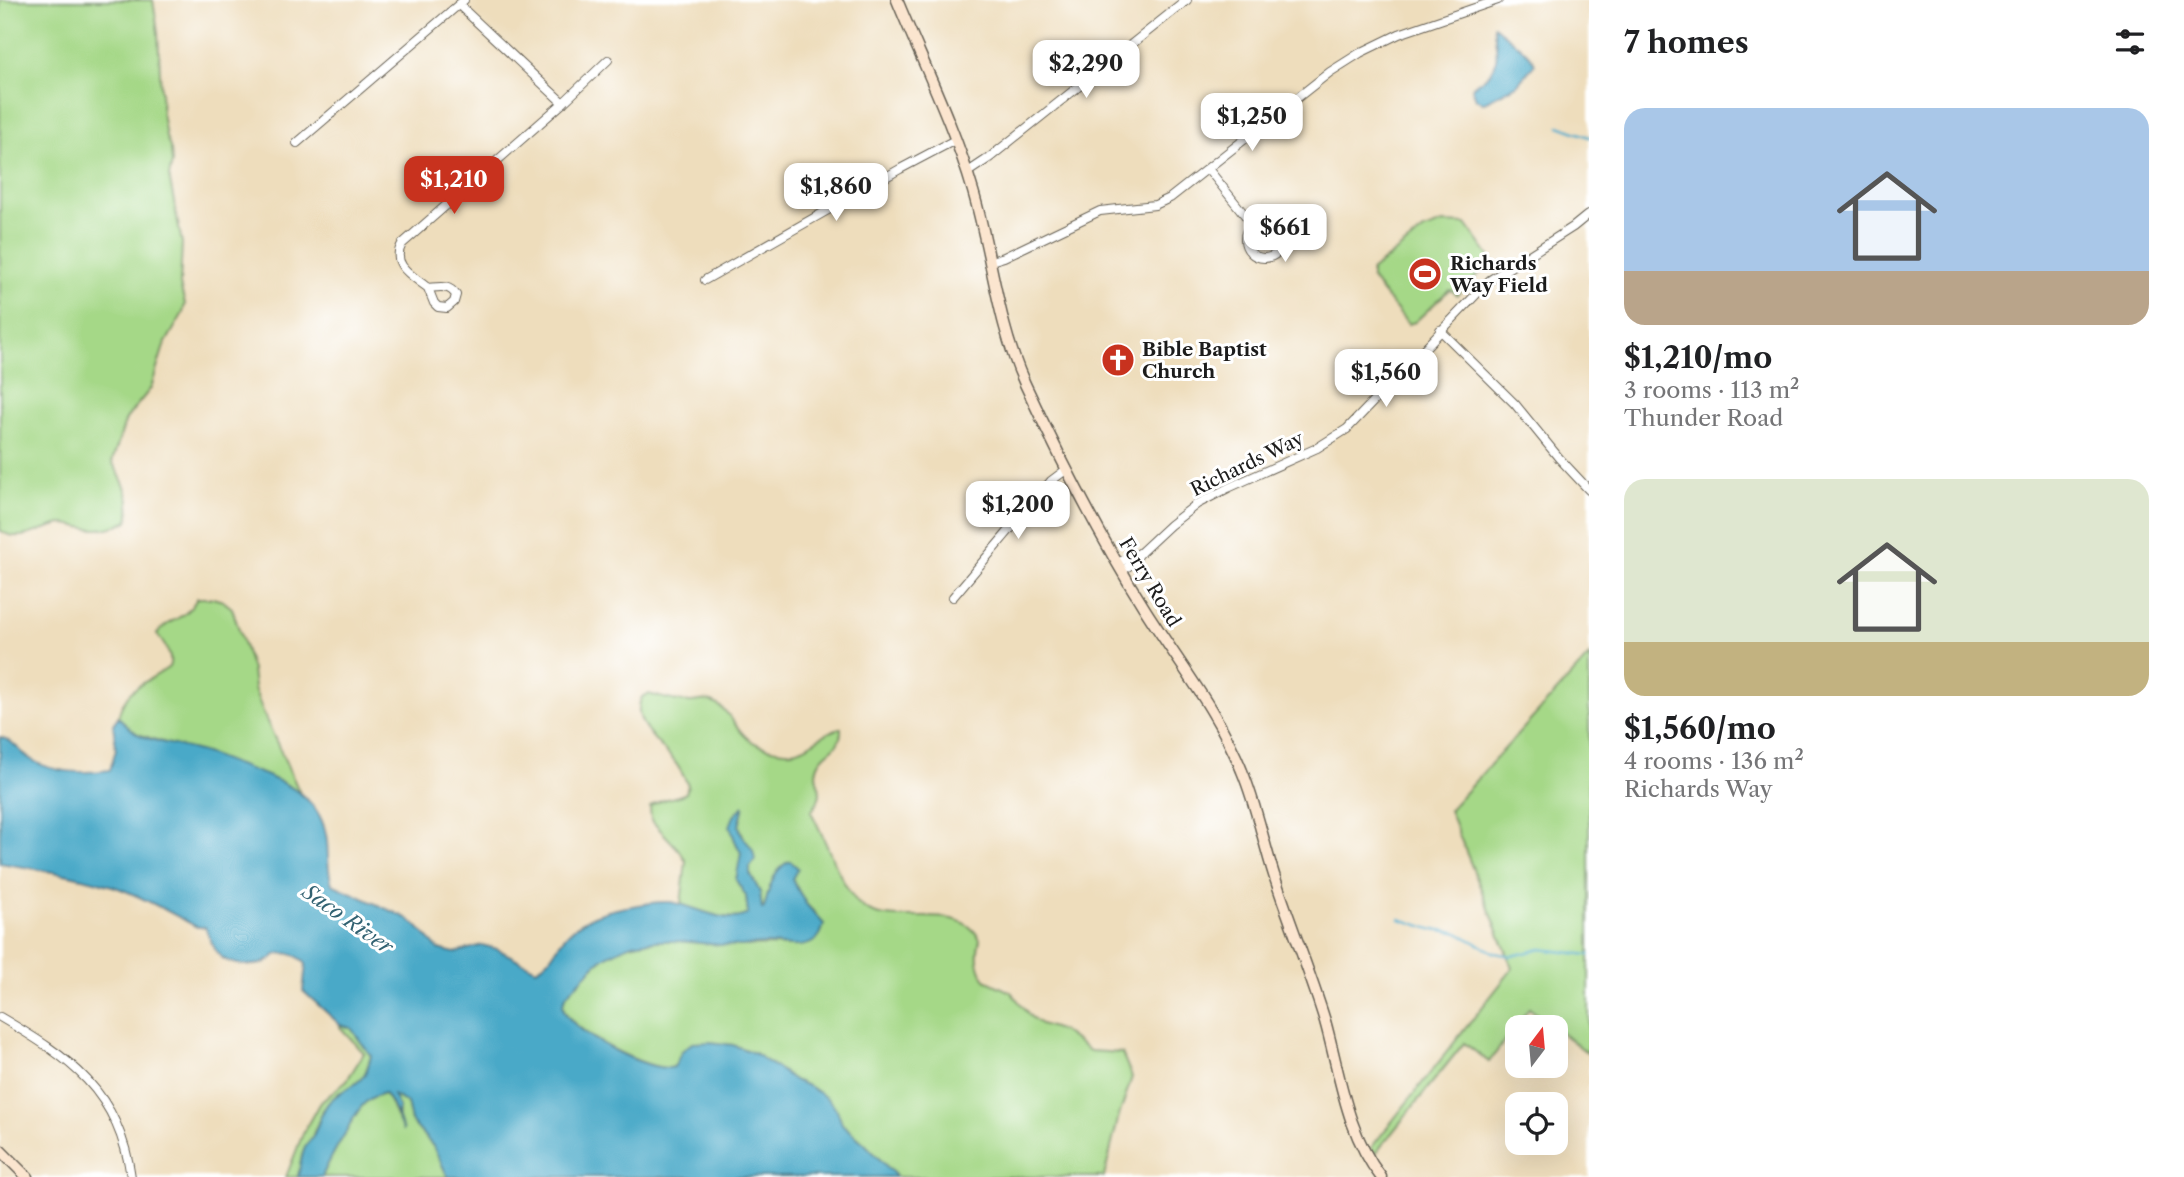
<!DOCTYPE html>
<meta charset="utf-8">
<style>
body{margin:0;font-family:"Libre Caslon Text",serif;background:#f6f6f6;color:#202124;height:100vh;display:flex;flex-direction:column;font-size:26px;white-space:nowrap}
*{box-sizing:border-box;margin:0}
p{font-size:23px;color:#757577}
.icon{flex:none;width:38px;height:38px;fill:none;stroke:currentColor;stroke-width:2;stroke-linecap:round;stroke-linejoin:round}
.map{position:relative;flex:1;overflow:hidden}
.panel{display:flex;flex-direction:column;background:#fff;width:595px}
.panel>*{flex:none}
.needle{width:46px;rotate:16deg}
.tools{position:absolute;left:1505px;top:1015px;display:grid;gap:14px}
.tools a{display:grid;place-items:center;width:63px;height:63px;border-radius:14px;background:#fff;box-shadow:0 7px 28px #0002;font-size:35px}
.price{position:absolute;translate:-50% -60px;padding:0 16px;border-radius:14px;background:#fff;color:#222;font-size:23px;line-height:46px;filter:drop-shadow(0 2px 4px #0008)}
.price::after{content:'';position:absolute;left:50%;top:42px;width:21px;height:16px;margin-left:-10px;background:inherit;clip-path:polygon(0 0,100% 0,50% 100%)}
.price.current{background:#c8321e;color:#fff}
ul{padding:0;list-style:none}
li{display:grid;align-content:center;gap:14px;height:371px;padding:0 35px}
li span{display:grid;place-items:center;height:217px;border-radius:21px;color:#555}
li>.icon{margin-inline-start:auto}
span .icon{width:126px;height:126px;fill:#fffc;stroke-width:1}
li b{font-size:30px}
h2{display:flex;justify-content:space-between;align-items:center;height:84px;padding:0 35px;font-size:30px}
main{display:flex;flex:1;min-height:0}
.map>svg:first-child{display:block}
</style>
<main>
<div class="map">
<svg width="1589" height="1177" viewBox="0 0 1589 1177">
<rect width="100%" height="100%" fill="#fff"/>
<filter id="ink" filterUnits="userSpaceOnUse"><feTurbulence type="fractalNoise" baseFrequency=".0143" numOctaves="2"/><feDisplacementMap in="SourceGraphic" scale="14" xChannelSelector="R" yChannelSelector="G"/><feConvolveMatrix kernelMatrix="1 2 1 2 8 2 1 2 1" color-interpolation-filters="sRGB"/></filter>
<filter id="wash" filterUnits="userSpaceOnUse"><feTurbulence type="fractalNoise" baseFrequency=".00686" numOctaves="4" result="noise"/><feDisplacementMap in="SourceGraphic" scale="28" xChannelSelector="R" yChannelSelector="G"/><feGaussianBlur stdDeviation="1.57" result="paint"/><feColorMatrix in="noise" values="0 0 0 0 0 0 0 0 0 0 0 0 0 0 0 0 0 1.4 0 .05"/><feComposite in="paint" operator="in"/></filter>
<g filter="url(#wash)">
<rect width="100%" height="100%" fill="#eeddbc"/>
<g fill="#a5d887" stroke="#607a52" stroke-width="2">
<path d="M 0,0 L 153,0 L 158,32 L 162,113 L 166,137 L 171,150 L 172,163 L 169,176 L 182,243 L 180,285 L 185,304 L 183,313 L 164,346 L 151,388 L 126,419 L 112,462 C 124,482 133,498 128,521 C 111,529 99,531 80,527 C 75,526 69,524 63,524 C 43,526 19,546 0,530 Z"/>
<path d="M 1443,223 L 1466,224 L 1494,263 L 1481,272 L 1457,295 L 1451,290 L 1448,291 L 1415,322 L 1408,324 L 1374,282 L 1371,278 L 1371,271 L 1424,230 Z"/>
<path d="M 197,598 L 213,598 L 223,601 L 232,608 L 252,670 L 254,688 L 264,715 L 300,793 L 285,784 L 252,771 L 135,733 L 118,717 C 126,685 146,684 169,667 C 174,656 163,643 157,634 C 170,616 184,623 197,598 Z"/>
<path d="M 1589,656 L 1589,1054 L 1529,1008 L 1489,1062 L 1464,1043 L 1375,1154 L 1371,1148 L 1513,968 L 1449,810 Z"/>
<path d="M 648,694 C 662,697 677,703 691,702 C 699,702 705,698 712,702 C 729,709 734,726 746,737 C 757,747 778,752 792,751 C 810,749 823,731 841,728 C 842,751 825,748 818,765 C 810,785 831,786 811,812 C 826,839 838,880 858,903 C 888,935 956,896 980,939 C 976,956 977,965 985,980 L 1011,992 L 1031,1017 L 1041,1024 L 1062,1031 L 1090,1051 L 1122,1053 L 1132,1077 L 1118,1119 L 1104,1177 L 897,1177 L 865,1144 L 842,1124 L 837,1110 L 810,1087 L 796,1081 L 754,1053 L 733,1045 L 710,1042 L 682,1051 L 674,1067 C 653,1075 564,1029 563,1005 C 563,995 574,987 581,980 C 589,971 598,960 609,954 C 646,932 694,943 735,945 C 753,947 771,944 789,946 L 816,914 L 806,904 L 792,879 L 770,887 L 764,908 L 762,910 L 760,892 L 750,874 L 745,840 L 739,826 L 744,805 L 735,841 L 742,853 L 736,880 L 746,896 L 748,914 C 732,924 698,911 681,904 L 686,861 L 680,851 L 651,820 L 650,807 C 660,798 674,799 686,793 L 688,785 C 684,777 680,768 674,761 C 660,743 629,722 642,697 Z"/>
<path d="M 340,1025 L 351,1028 L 371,1056 L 364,1077 L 346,1090 L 338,1093 L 323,1110 L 312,1137 L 306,1145 L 302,1156 L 298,1177 L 286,1177 L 304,1131 L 319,1104 L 347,1080 L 364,1053 L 340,1027 Z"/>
<path d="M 384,1093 C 392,1101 392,1111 398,1120 L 399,1108 L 393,1095 L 407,1103 L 411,1121 L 433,1146 L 448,1177 L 322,1177 C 328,1163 335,1150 343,1137 C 355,1118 359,1099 384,1093 Z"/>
</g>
<g fill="#49a9c8" stroke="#326272" stroke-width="2">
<path d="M 1494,26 L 1530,55 L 1535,64 L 1517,85 L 1483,103 L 1476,99 L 1472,88 C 1477,82 1485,79 1490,73 C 1502,59 1494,41 1494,26 Z"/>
<path d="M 118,717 C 125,722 131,730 138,734 C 155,743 176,744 195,750 C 208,753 222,759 235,764 C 267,776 307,786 322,821 C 331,841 325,863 332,884 L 407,918 L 418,927 L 438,949 L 455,953 L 482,945 L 497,949 L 536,969 C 551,962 554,950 564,938 C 579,920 599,912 621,908 C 636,905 655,901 670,902 C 692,904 727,927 748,914 L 746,896 L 736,880 L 741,853 L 735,841 L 730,826 L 734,816 L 744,805 L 739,826 L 742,835 L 753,850 L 755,860 L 750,867 L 750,874 L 760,892 L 762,909 L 764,908 C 769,891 772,869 790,861 L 798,868 L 792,879 L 806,904 L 824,924 C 822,931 820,938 813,942 C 800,950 780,944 766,944 C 757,944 748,946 739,946 C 705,945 671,937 638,943 C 629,944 620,949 613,953 C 600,958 590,970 581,980 C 574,988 563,995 563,1006 C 564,1030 653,1075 674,1067 L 682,1051 L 692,1043 L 710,1042 L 733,1045 L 754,1053 L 796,1081 L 810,1087 L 828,1099 L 837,1110 L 842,1124 L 865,1144 L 897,1177 L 448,1177 L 433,1146 L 411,1121 L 407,1103 L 393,1095 L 399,1108 L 397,1112 L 403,1131 C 397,1118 393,1103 384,1093 C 359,1099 355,1118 343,1137 C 335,1150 328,1162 322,1177 L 298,1177 C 300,1167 301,1155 306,1145 C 310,1139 310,1142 313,1136 C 319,1124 320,1113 329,1102 C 348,1082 364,1090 371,1056 L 351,1028 L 340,1025 L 335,1020 L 303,991 L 306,964 C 299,956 287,950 276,955 C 273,957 271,960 268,961 C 255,968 230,966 220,956 C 213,949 209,936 205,927 L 197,927 C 171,913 145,898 118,888 C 80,875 39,870 0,863 L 0,737 C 14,740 20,753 32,760 C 53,773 86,774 110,770 L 116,749 L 113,724 Z"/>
</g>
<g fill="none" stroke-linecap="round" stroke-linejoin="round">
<g stroke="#49a9c8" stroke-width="2.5">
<path d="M 1559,126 L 1589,137"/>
<path d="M 1400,919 L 1431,929 L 1456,932 L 1495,953 L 1512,956 L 1541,949 L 1589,955"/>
</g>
</g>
</g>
<g filter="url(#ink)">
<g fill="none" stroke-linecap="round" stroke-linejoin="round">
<defs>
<g id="street">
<path d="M 459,5 L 563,103"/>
<path d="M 297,143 L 464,0"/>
<path d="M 1209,170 L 1252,224"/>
<path d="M 968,172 L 989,158 L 1187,0"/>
<circle cx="1264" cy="239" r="19"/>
<path d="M 991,261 L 1004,257 L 1100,211 L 1155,205 L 1170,198 L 1330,72 L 1360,53 L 1399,34 L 1498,0"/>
<path d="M 705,280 L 900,169 L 955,140"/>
<path d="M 428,288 L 434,303 L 438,307 L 447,308 L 454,302 L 456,295 C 449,284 439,287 428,288 C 413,276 390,265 402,244 L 563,103 L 608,60"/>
<path d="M 1440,330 L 1515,404 L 1559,458 L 1589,490"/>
<path d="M 1117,563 L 1140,553"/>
<path d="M 1122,571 L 1133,563 L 1140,553 L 1170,525 L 1197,504 L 1228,488 L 1317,448 L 1347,429 L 1490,280 L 1573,227 L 1589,214"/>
<path d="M 953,597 L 1051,481 L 1067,469"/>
<path d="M 0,1017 C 70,1058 119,1091 131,1177"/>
</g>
<g id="secondary">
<path d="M 897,0 C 923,63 954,126 973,191 C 992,255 997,323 1025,384 C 1061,461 1100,538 1146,611 C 1179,663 1219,713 1242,771 C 1256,804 1263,841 1274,875 C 1290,924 1310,972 1325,1021 C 1340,1074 1346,1132 1381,1177"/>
<path d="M 0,1150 L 27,1177"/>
</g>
</defs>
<use href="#street" stroke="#666054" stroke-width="10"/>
<use href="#secondary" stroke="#666054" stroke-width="13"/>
<use href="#street" stroke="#fff" stroke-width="8"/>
<use href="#secondary" stroke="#fbe5cf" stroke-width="10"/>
</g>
</g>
<defs>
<symbol id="stadium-disc" viewBox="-11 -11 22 22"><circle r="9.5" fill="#c8321e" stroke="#fff"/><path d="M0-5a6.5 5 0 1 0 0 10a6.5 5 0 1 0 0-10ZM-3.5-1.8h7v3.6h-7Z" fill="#fff"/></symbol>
<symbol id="church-disc" viewBox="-11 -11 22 22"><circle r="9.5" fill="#c8321e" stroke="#fff"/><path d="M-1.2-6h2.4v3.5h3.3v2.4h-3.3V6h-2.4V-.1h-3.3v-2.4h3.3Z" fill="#fff"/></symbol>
</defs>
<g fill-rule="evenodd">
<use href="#stadium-disc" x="1406" y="255" width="38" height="38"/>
<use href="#church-disc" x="1099" y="341" width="38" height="38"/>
</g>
<g text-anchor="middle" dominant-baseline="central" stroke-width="6" stroke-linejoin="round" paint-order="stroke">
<g font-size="19" font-weight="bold" fill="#1c1c1c" stroke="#fff" text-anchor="start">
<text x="1450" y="263">Richards<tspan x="1450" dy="22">Way Field</tspan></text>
<text x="1142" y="349">Bible Baptist<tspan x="1142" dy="22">Church</tspan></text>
</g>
<g font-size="19" fill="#1c1c1c" stroke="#fff">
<text transform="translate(1247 464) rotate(-26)">Richards Way</text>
<text transform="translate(1150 582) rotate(59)">Ferry Road</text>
</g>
<g font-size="21" font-style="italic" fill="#326272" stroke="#fff">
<text transform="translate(348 919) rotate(35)">Saco River</text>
</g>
</g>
</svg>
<div class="tools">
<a><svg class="needle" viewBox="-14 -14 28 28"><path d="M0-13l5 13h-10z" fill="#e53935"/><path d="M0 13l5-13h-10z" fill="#757577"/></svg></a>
<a><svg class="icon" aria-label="locate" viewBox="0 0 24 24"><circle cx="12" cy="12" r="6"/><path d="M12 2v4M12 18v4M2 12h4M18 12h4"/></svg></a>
</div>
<b class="price" style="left:1086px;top:100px">$2,290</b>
<b class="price" style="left:1252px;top:153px">$1,250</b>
<b class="price current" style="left:454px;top:216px">$1,210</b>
<b class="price" style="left:836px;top:223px">$1,860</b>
<b class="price" style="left:1285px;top:264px">$661</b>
<b class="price" style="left:1386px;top:409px">$1,560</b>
<b class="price" style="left:1018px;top:541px">$1,200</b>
</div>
<section class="panel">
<h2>7 homes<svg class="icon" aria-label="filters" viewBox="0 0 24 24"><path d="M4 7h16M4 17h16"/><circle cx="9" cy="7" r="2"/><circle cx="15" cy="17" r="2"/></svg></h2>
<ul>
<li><span style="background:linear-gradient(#a9c7e8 75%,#b9a48a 0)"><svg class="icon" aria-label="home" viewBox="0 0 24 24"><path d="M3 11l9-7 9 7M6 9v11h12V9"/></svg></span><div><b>$1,210/mo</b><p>3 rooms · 113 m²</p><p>Thunder Road</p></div></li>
<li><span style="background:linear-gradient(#dfe7d0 75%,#c2b280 0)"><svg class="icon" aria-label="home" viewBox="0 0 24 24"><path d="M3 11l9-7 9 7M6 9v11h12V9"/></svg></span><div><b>$1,560/mo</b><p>4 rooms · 136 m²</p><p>Richards Way</p></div></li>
</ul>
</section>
</main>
